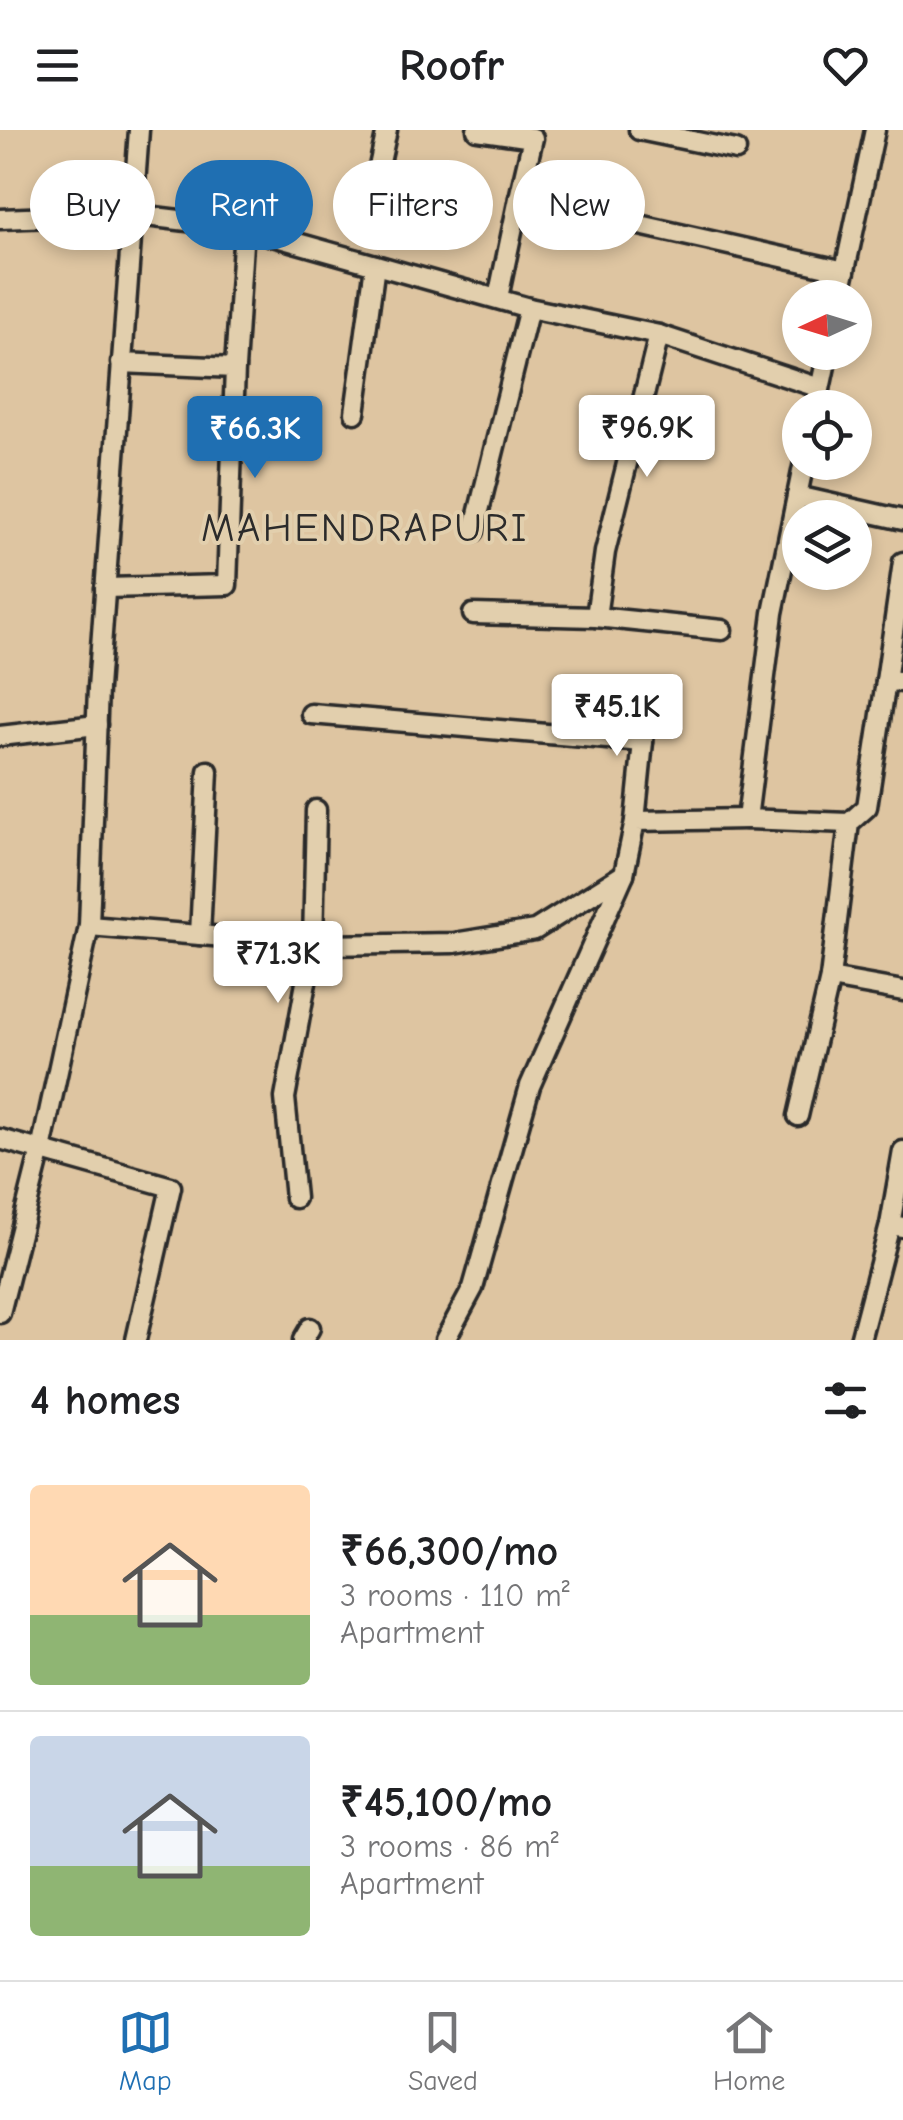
<!DOCTYPE html>
<meta charset="utf-8">
<style>
body{margin:0;font-family:"Comic Neue",sans-serif;background:#f2f2f2;color:#202124;height:100vh;display:flex;flex-direction:column;font-size:38px;white-space:nowrap}
*{box-sizing:border-box;margin:0}
p{font-size:32px;color:#757577}
.icon{flex:none;width:55px;height:55px;fill:none;stroke:currentColor;stroke-width:2;stroke-linecap:round;stroke-linejoin:round}
.map{position:relative;height:1210px;overflow:hidden}
.details{display:flex;flex-direction:column;background:#fff;flex:1}
.details>*{flex:none}
.guide{position:absolute;left:30px;top:30px;width:845px;height:90px;display:flex;gap:20px}
.needle{width:65px;rotate:266deg}
.fabs{position:absolute;left:782px;top:150px;display:grid;gap:20px}
.fabs a{display:grid;place-items:center;width:90px;height:90px;border-radius:50%;background:#fff;box-shadow:0 5px 15px #0003;font-size:50px}
.price{position:absolute;translate:-50% -85px;padding:0 22px;border-radius:10px;background:#fff;color:#222;font-size:32px;line-height:65px;filter:drop-shadow(0 2px 5px #0008)}
.price::after{content:'';position:absolute;left:50%;top:60px;width:30px;height:22px;margin-left:-15px;background:inherit;clip-path:polygon(0 0,100% 0,50% 100%)}
.price.on{background:#1f6fb2;color:#fff}
ul{padding:0;list-style:none}
li{display:flex;align-items:center;gap:30px;height:250px;padding:0 30px}
li+li{border-top:2px solid #e0e0e0}
li span{display:grid;place-items:center;flex:none;width:280px;height:200px;border-radius:10px;color:#555}
li>.icon{margin-inline-start:auto}
span .icon{width:120px;height:120px;fill:#fffc;stroke-width:1}
li b{font-size:42px}
h2{display:flex;justify-content:space-between;align-items:center;height:120px;padding:0 30px;font-size:42px}
.chip{padding:0 35px;border-radius:45px;background:#fff;box-shadow:0 5px 15px #0003;font-size:35px;line-height:90px}
.chip.on{background:#1f6fb2;color:#fff}
header{display:flex;justify-content:space-between;align-items:center;height:130px;padding:0 30px;background:#fff;font-size:45px;font-weight:700}
.tabs{display:flex;justify-content:space-around;align-items:center;height:140px;border-top:2px solid #e0e0e0;background:#fff;font-size:28px;color:#757577}
.tabs a{display:grid;justify-items:center;gap:5px}
.tabs .on{color:#1f6fb2}
.map>svg:first-child{display:block}
</style>
<header><svg class="icon" aria-label="menu" viewBox="0 0 24 24"><path d="M4 6h16M4 12h16M4 18h16"/></svg>Roofr<svg class="icon" aria-label="heart" viewBox="0 0 24 24"><path d="M12 20l-8-8c-3-5 5-10 8-4 3-6 11-1 8 4z"/></svg></header>
<div class="map">
<svg width="903" height="1210" viewBox="0 0 903 1210">
<rect width="100%" height="100%" fill="#dec5a1"/>
<filter id="ink" filterUnits="userSpaceOnUse"><feTurbulence type="fractalNoise" baseFrequency=".01" numOctaves="2"/><feDisplacementMap in="SourceGraphic" scale="20" xChannelSelector="R" yChannelSelector="G"/><feConvolveMatrix kernelMatrix="1 2 1 2 8 2 1 2 1" color-interpolation-filters="sRGB"/></filter>
<g filter="url(#ink)">
<g fill="none" stroke-linecap="round" stroke-linejoin="round">
<defs>
<g id="minor">
<path d="M 139,0 L 98,558 L 89,796 L 323,815 L 454,813 L 535,800 L 624,744"/>
<path d="M 477,0 L 533,8 L 519,68 L 845,141"/>
<path d="M 639,0 L 736,20"/>
<path d="M 369,83 L 387,0"/>
<path d="M 0,89 L 130,84 L 244,98 L 529,178 L 659,205 L 820,258"/>
<path d="M 498,168 L 519,68"/>
<path d="M 839,168 L 875,0"/>
<path d="M 235,238 L 244,98"/>
<path d="M 816,278 L 828,222"/>
<path d="M 355,283 L 375,135"/>
<path d="M 804,332 L 773,483 L 747,689 L 849,693 L 830,848 L 903,861"/>
<path d="M 797,366 L 903,390"/>
<path d="M 474,401 L 529,178"/>
<path d="M 105,458 L 227,455 L 235,238 L 121,233"/>
<path d="M 473,484 L 596,487 L 722,500"/>
<path d="M 596,487 L 605,422 L 659,205"/>
<path d="M 886,551 L 903,432"/>
<path d="M 311,584 L 643,612"/>
<path d="M 0,606 L 97,595"/>
<path d="M 635,691 L 647,572"/>
<path d="M 849,693 L 867,677 L 886,551 L 903,552"/>
<path d="M 200,805 L 208,641"/>
<path d="M 798,986 L 830,848"/>
<path d="M 0,1009 L 171,1057 L 136,1210"/>
<path d="M 295,1068 L 285,968 L 313,814 L 316,680"/>
<path d="M 890,1095 L 903,1021"/>
<path d="M 0,1183 L 41,1020 L 89,796"/>
<path d="M 303,1210 L 310,1198"/>
<path d="M 445,1210 L 473,1158 L 530,956 L 624,744 L 635,691 L 747,689"/>
<path d="M 860,1210 L 890,1095 L 903,1097"/>
</g>
</defs>
<use href="#minor" stroke="#2b2b2b" stroke-width="25"/>
<use href="#minor" stroke="#e2cfad" stroke-width="18"/>
</g>
</g>
<g text-anchor="middle" dominant-baseline="central" stroke-width="8" stroke-linejoin="round" paint-order="stroke">
<g font-size="40" letter-spacing="2.5" fill="#2b2b2b" stroke="#e2cfad">
<text x="365" y="398">MAHENDRAPURI</text>
</g>
</g>
</svg>
<div class="fabs">
<a><svg class="needle" viewBox="-14 -14 28 28"><path d="M0-13l5 13h-10z" fill="#e53935"/><path d="M0 13l5-13h-10z" fill="#757577"/></svg></a>
<a><svg class="icon" aria-label="locate" viewBox="0 0 24 24"><circle cx="12" cy="12" r="6"/><path d="M12 2v4M12 18v4M2 12h4M18 12h4"/></svg></a>
<a><svg class="icon" aria-label="layers" viewBox="0 0 24 24"><path d="M12 4l9 5-9 5-9-5zM3 14l9 5 9-5"/></svg></a>
</div>
<b class="price" style="left:647px;top:350px">₹96.9K</b>
<b class="price on" style="left:255px;top:351px">₹66.3K</b>
<b class="price" style="left:617px;top:629px">₹45.1K</b>
<b class="price" style="left:278px;top:876px">₹71.3K</b>
<div class="guide">
<a class="chip">Buy</a>
<a class="chip on">Rent</a>
<a class="chip">Filters</a>
<a class="chip">New</a>
</div>
</div>
<section class="details">
<h2>4 homes<svg class="icon" aria-label="filters" viewBox="0 0 24 24"><path d="M4 7h16M4 17h16"/><circle cx="9" cy="7" r="2"/><circle cx="15" cy="17" r="2"/></svg></h2>
<ul>
<li><span style="background:linear-gradient(#ffd9b3 65%,#8fb573 0)"><svg class="icon" aria-label="home" viewBox="0 0 24 24"><path d="M3 11l9-7 9 7M6 9v11h12V9"/></svg></span><div><b>₹66,300/mo</b><p>3 rooms · 110 m²</p><p>Apartment</p></div></li>
<li><span style="background:linear-gradient(#c9d6e8 65%,#8fb573 0)"><svg class="icon" aria-label="home" viewBox="0 0 24 24"><path d="M3 11l9-7 9 7M6 9v11h12V9"/></svg></span><div><b>₹45,100/mo</b><p>3 rooms · 86 m²</p><p>Apartment</p></div></li>
</ul>
</section>
<nav class="tabs">
<a class="on"><svg class="icon" aria-label="map" viewBox="0 0 24 24"><path d="M3 6l6-2 6 2 6-2v14l-6 2-6-2-6 2zM9 4v14M15 6v14"/></svg>Map</a>
<a><svg class="icon" aria-label="saved" viewBox="0 0 24 24"><path d="M7 4h10v16l-5-4-5 4z"/></svg>Saved</a>
<a><svg class="icon" aria-label="home" viewBox="0 0 24 24"><path d="M3 11l9-7 9 7M6 9v11h12V9"/></svg>Home</a>
</nav>
